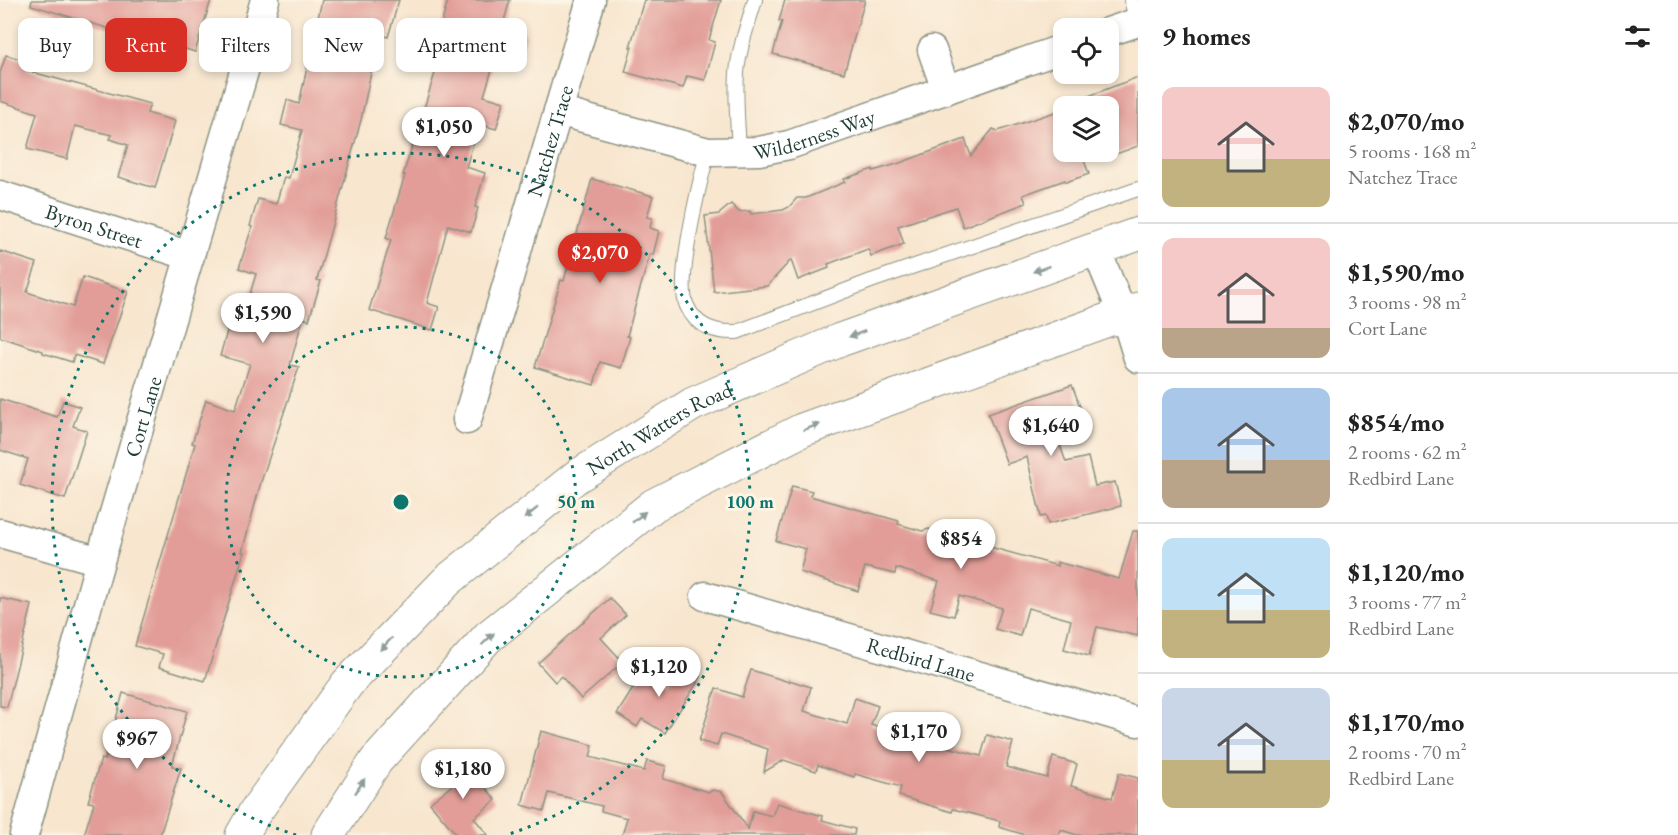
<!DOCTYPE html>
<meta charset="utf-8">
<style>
body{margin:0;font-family:"EB Garamond",serif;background:#f2f2f2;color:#222;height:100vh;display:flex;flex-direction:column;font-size:22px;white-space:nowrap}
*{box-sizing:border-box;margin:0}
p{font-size:20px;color:#767676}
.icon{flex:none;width:33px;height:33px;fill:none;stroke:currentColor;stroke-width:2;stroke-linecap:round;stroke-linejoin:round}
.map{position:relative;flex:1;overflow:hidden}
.side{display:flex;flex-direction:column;background:#fff;width:540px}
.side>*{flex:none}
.hud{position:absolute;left:18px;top:18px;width:570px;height:54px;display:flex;gap:12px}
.fabs{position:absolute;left:1053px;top:18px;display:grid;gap:12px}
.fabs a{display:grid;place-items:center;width:66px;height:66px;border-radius:12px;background:#fff;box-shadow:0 3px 9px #0003;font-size:30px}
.price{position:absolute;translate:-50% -51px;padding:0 14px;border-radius:21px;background:#fff;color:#222;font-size:20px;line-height:39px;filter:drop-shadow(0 2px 3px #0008)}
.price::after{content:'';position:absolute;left:50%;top:36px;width:18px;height:14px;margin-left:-9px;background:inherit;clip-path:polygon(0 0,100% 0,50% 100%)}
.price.on{background:#d93025;color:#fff}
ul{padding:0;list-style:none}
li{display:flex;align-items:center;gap:18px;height:150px;padding:0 24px}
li+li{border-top:2px solid #e0e0e0}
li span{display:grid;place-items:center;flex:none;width:168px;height:120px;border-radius:12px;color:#555}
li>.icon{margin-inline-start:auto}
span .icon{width:72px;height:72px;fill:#fffc;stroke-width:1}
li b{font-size:26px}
h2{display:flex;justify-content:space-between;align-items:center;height:72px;padding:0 24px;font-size:26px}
.chip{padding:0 21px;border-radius:12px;background:#fff;box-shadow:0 3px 9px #0003;font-size:21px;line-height:54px}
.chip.on{background:#d93025;color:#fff}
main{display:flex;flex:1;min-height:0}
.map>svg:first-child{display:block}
</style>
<main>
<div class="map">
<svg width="1138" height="835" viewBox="0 0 1138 835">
<rect width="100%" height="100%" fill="#fcf5e5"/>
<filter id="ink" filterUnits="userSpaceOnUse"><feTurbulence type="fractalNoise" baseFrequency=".0167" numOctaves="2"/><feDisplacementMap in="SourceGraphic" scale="12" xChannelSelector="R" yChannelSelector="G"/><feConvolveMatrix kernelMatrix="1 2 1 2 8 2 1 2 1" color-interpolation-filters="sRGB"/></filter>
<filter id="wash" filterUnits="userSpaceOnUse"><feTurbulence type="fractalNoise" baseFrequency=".008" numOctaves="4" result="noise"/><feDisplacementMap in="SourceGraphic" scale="24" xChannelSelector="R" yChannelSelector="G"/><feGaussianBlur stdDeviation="1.35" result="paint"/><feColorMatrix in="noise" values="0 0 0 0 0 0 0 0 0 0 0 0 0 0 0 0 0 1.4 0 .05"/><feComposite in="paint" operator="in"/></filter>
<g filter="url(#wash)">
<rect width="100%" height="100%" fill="#f8e6cf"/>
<g id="blocks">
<g fill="#e29d98">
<path d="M 32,0 L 211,0 L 195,52 L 118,27 L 117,31 L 31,5 Z"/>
<path d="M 322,0 L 399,0 L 388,37 L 379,34 L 361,120 L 317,280 L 321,281 L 309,320 L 303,318 L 290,365 L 299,367 L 261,482 L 242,552 L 244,552 L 205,681 L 159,667 L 163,654 L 135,646 L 195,444 L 192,443 L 206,400 L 235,410 L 250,364 L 220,356 L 231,317 L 242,321 L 256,274 L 239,268 L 252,227 L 250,226 L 258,199 L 276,204 L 284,177 L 289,178 L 302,130 L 281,125 L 287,100 L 299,104 Z"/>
<path d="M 448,0 L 510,0 L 502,28 L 526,34 L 518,59 L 497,53 L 484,96 L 504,102 L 496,129 L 479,124 L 466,167 L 485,173 L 475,207 L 478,208 L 471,232 L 448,225 L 427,303 L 439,307 L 432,330 L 369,310 L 391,240 L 386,238 L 405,175 L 403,175 L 446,38 L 438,36 Z"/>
<path d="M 644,0 L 721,0 L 709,40 L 715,42 L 705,80 L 687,76 L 683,88 L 625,72 L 632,47 L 630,47 Z"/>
<path d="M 785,0 L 865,0 L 844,73 L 773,54 L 782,21 L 779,21 Z"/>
<path d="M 6,55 L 31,62 L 28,71 L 150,104 L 147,113 L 175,121 L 155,188 L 118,177 L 128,145 L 110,139 L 112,135 L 75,126 L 67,159 L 27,149 L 37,113 L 0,101 L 0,73 Z"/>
<path d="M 1138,77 L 1138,146 L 1108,157 L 1108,106 L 1069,106 L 1068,104 Z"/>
<path d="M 1064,109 L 1064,152 L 1081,152 L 1089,174 L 1066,182 L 1065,180 L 1023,195 L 1026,203 L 963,227 L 956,207 L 898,226 L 904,244 L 871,256 L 868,249 L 828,264 L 829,268 L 798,280 L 791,260 L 767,286 L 714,292 L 705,216 L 719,214 L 731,204 L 739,212 L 750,211 L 751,214 L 783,210 L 789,207 L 797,198 L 806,198 L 845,182 L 844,179 L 873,169 L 873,171 L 897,164 L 965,139 L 971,156 L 993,129 L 998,131 Z"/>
<path d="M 592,179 L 653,196 L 647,217 L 652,218 L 650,228 L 659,231 L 653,255 L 650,254 L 634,310 L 627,336 L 630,337 L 621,368 L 600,362 L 594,385 L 535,367 L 561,280 L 564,281 Z"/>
<path d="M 0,251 L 37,263 L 27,292 L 73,307 L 83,277 L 128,292 L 103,364 L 74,355 L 72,362 L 43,353 L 43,351 L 0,337 Z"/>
<path d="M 1072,385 L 1081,409 L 1051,420 L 1066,462 L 1088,457 L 1095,486 L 1115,482 L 1121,506 L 1048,524 L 1046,516 L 1041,517 L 1027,457 L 1007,464 L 988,414 Z"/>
<path d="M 0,399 L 57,417 L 63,401 L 80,407 L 73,426 L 87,431 L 65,499 L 20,485 L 28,459 L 0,450 Z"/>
<path d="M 792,486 L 812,491 L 810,496 L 899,521 L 898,524 L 922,531 L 929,529 L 974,542 L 969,543 L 990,549 L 990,547 L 1058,566 L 1057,562 L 1119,579 L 1133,531 L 1138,531 L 1138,636 L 1097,627 L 1089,656 L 1064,649 L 1071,620 L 1028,608 L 1020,636 L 995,629 L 1002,608 L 959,596 L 954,616 L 930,610 L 939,581 L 896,568 L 895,574 L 865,567 L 858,591 L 800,572 L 806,549 L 776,541 Z"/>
<path d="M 0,598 L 32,605 L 7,707 L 0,706 Z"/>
<path d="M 610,598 L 626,615 L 601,638 L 623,662 L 581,699 L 561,676 L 555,682 L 538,663 Z"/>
<path d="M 681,664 L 701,677 L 665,733 L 642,719 L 637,727 L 617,714 L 646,668 L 669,683 Z"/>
<path d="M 751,670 L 789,682 L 789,680 L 811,687 L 804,711 L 847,724 L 855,698 L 878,706 L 871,725 L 915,739 L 921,717 L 946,724 L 940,745 L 981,756 L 987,735 L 1013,742 L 1006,767 L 1047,778 L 1053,757 L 1077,764 L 1071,786 L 1112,798 L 1119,773 L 1138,778 L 1138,835 L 1077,835 L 1061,830 L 1059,835 L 1025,835 L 999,827 L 1000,821 L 953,809 L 952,812 L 899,796 L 901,787 L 855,774 L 854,777 L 818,765 L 816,771 L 784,760 L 764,772 L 768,749 L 721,734 L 717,746 L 699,741 L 716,688 L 742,697 Z"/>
<path d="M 123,693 L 187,711 L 172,766 L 181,768 L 160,835 L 84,835 L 94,803 L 88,802 L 101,759 L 105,760 Z"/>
<path d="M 541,731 L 593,745 L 590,757 L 644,771 L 647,761 L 666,766 L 663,779 L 709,792 L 713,790 L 722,792 L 748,829 L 753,811 L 772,816 L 777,803 L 823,816 L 822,820 L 855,829 L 854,835 L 622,835 L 627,818 L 601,811 L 602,806 L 549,793 L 544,811 L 522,805 Z"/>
<path d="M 459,756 L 496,800 L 474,818 L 488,835 L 457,835 L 430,803 L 455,783 L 443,769 Z"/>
</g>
</g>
</g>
<g filter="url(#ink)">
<use href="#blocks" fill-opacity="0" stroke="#8c9282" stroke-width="1.5"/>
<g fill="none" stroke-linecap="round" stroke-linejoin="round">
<defs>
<g id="lane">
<path d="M 1131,0 L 1137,22"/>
<path d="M 708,152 C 700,180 675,283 687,306 C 696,327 716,333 737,332 L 871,281 L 1138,189"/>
<path d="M 739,152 C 738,126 735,99 737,73 C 739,48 748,24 755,0"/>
</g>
<g id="street">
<path d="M 1108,32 L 1138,22"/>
<path d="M 932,50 L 946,90"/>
<path id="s1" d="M 558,111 L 708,152 L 759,151 L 789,145 L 1064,48"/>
<path id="s2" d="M 0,195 L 190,256"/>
<path d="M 1096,249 L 1130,332 L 1138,358"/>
<path id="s3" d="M 467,420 L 591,0"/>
<path d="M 0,533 L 100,561"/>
<path id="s4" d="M 705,596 L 1138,722"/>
<path id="s5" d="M 24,835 L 100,561 L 265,0"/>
</g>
<g id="secondary">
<path id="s6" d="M 242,835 L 255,812 L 347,684 L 447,581 L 576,477 L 693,404 L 840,340 L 1138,234"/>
<path d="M 328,835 L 376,761 L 488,637 L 654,505 L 802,430 L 1138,309"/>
</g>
</defs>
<use href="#lane" stroke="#8c9282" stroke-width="16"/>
<use href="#street" stroke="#8c9282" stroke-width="31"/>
<use href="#secondary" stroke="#8c9282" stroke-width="35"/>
<use href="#lane" stroke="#fff" stroke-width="14"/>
<use href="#street" stroke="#fff" stroke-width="28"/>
<use href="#secondary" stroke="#fff" stroke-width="33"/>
</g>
<defs><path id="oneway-solid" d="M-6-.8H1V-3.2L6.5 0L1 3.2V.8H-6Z" transform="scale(1.5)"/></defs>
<g fill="#8f9e9a">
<use href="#oneway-solid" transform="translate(1041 269) rotate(160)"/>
<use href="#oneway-solid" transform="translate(857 334) rotate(160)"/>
<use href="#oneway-solid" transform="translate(812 427) rotate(-20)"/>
<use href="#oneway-solid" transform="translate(531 513) rotate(141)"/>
<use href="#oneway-solid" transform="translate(639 517) rotate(-39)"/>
<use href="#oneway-solid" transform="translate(488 639) rotate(-44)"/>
<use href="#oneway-solid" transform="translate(386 644) rotate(134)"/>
<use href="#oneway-solid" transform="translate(360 786) rotate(-57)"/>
</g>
</g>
<g fill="none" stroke="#0f766e" stroke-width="3" stroke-dasharray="3 6">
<circle cx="401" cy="502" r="175"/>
<path d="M296 835A349 349 0 1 1 506 835"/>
</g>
<g text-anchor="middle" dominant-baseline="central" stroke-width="6" stroke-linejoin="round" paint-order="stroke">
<g font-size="21" fill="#1f3d34" stroke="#fcf5e5">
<text stroke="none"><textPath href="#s1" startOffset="264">Wilderness Way</textPath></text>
<text stroke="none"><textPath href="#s3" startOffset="291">Natchez Trace</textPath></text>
<text stroke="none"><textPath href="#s2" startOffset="99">Byron Street</textPath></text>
<text stroke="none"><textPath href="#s5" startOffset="435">Cort Lane</textPath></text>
<text stroke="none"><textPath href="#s6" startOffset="590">North Watters Road</textPath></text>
<text stroke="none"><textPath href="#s4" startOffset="225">Redbird Lane</textPath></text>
</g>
</g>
<circle cx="401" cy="502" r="9" fill="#0f766e" stroke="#fcf5e5" stroke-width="3"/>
<g font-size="18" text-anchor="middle" font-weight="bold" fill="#0f766e" stroke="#fcf5e5" stroke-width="6" stroke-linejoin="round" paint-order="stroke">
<text x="576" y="508">50 m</text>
<text x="750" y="508">100 m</text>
</g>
</svg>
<div class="fabs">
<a><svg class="icon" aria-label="locate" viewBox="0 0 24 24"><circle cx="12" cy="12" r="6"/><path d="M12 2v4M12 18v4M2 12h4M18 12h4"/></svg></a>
<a><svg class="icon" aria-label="layers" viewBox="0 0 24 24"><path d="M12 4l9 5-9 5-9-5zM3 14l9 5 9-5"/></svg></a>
</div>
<b class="price" style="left:444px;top:158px">$1,050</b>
<b class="price on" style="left:600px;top:284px">$2,070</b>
<b class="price" style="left:263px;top:344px">$1,590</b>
<b class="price" style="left:1051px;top:457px">$1,640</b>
<b class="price" style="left:961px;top:570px">$854</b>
<b class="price" style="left:659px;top:698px">$1,120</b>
<b class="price" style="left:919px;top:763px">$1,170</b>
<b class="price" style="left:137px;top:770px">$967</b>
<b class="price" style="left:463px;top:800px">$1,180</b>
<div class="hud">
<a class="chip">Buy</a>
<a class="chip on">Rent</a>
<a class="chip">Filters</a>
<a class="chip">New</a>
<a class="chip">Apartment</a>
</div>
</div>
<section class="side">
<h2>9 homes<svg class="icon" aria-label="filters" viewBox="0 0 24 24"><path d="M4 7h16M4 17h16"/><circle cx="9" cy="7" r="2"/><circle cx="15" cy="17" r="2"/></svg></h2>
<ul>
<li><span style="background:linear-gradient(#f6c9c9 60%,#c2b280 0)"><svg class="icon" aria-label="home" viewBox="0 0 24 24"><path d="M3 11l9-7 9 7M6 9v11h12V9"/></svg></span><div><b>$2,070/mo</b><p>5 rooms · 168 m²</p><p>Natchez Trace</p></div></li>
<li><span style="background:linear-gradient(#f6c9c9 75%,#b9a48a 0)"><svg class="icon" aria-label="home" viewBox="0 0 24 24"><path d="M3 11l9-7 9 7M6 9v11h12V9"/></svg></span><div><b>$1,590/mo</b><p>3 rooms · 98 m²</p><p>Cort Lane</p></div></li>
<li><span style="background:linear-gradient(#a9c7e8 60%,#b9a48a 0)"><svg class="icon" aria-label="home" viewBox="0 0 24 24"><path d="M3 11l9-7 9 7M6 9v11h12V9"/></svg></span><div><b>$854/mo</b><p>2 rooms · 62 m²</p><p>Redbird Lane</p></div></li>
<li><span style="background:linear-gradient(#bfe0f5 60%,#c2b280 0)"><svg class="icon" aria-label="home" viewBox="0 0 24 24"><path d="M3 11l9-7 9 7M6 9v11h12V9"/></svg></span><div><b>$1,120/mo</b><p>3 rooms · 77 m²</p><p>Redbird Lane</p></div></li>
<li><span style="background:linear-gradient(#c9d6e8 60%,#c2b280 0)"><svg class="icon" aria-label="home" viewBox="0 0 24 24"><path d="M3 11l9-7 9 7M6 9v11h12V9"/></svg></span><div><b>$1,170/mo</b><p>2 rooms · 70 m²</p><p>Redbird Lane</p></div></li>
</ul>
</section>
</main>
